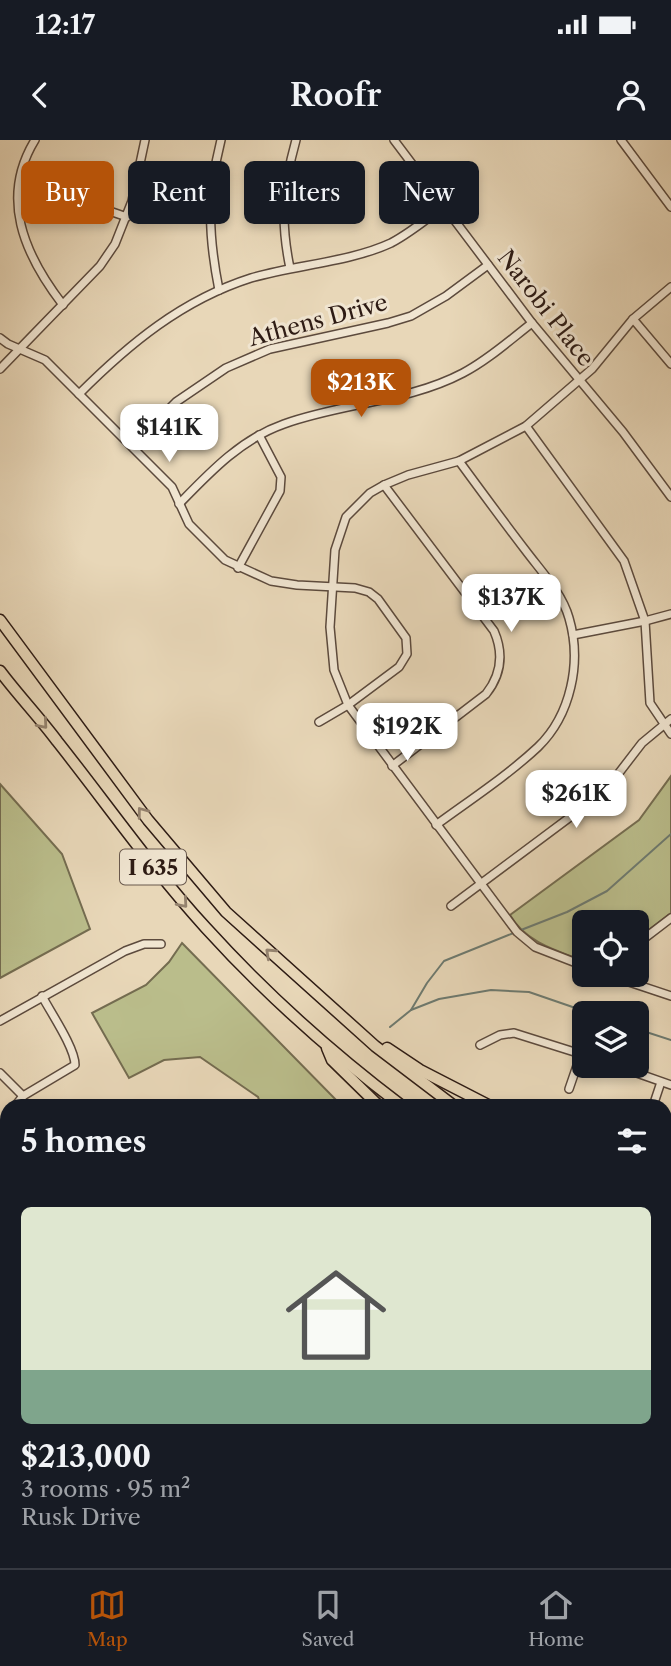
<!DOCTYPE html>
<meta charset="utf-8">
<style>
body{margin:0;font-family:"Libre Caslon Text",serif;background:#20242c;color:#f1f3f6;height:100vh;display:flex;flex-direction:column;font-size:26px;white-space:nowrap}
*{box-sizing:border-box;margin:0}
p{font-size:23px;color:#9ea1a6}
.icon{flex:none;width:38px;height:38px;fill:none;stroke:currentColor;stroke-width:2;stroke-linecap:round;stroke-linejoin:round}
.map{position:relative;flex:1;overflow:hidden}
.side{position:absolute;left:0px;top:959px;width:672px;height:469px;display:flex;flex-direction:column;background:#171b24;border-radius:21px 21px 0 0;box-shadow:0 4px 10px #0003}
.side>*{flex:none}
.banner{position:absolute;left:21px;top:21px;width:630px;height:63px;display:flex;gap:14px}
.tools{position:absolute;left:572px;top:770px;display:grid;gap:14px}
.tools a{display:grid;place-items:center;width:77px;height:77px;border-radius:10px;background:#171b24;box-shadow:0 4px 10px #0003;font-size:35px}
.price{position:absolute;translate:-50% -60px;padding:0 16px;border-radius:14px;background:#fff;color:#222;font-size:23px;line-height:46px;filter:drop-shadow(0 2px 4px #0008)}
.price::after{content:'';position:absolute;left:50%;top:42px;width:21px;height:16px;margin-left:-10px;background:inherit;clip-path:polygon(0 0,100% 0,50% 100%)}
.price.current{background:#b45309;color:#fff}
ul{padding:0;list-style:none}
li{display:grid;align-content:center;gap:14px;height:371px;padding:0 21px}
li+li{border-top:2px solid #363941}
li span{display:grid;place-items:center;height:217px;border-radius:10px;color:#555}
li>.icon{margin-inline-start:auto}
span .icon{width:126px;height:126px;fill:#fffc;stroke-width:1}
li b{font-size:30px}
h2{display:flex;justify-content:space-between;align-items:center;height:84px;padding:0 21px;font-size:30px}
.pill{padding:0 24px;border-radius:10px;background:#171b24;box-shadow:0 4px 10px #0003;font-size:24px;line-height:63px}
.pill.current{background:#b45309;color:#fff}
.status{display:flex;justify-content:space-between;align-items:center;height:49px;padding:0 35px;background:#171b24;direction:ltr}
.status svg{height:19px;fill:currentColor}
header{display:flex;justify-content:space-between;align-items:center;height:91px;padding:0 21px;background:#171b24;font-size:32px;font-weight:600}
.dock{display:flex;justify-content:space-around;align-items:center;height:98px;border-top:2px solid #363941;background:#171b24;font-size:19px;color:#9ea1a6}
.dock a{display:grid;justify-items:center;gap:4px}
.dock .current{color:#b45309}
.map>svg:first-child{display:block}
</style>
<div class="status"><b>12:17</b><svg viewBox="0 0 49 12"><path d="M0 12V9h3v3zM5 12V6h3v6zM10 12V3h3v9zM15 12V0h3v12zM26 1h20v11H26zM47 4h2v5h-2z"/></svg></div>
<header><svg class="icon" aria-label="back" viewBox="0 0 24 24"><path d="M15 5l-7 7 7 7"/></svg>Roofr<svg class="icon" aria-label="person" viewBox="0 0 24 24"><circle cx="12" cy="8" r="4"/><path d="M4 21q1-7 8-7t8 7"/></svg></header>
<div class="map">
<svg width="671" height="1428" viewBox="0 0 671 1428">
<rect width="100%" height="100%" fill="#e8d7b8"/>
<filter id="stains"><feTurbulence type="fractalNoise" baseFrequency=".00286" numOctaves="4"/><feColorMatrix values="0 0 0 0 .2 0 0 0 0 .09 0 0 0 0 .02 0 0 0 .5 -.17"/></filter>
<radialGradient id="worn" r=".72"><stop offset=".6" stop-color="#630" stop-opacity="0"/><stop offset="1" stop-color="#630" stop-opacity=".3"/></radialGradient>
<g fill="#babd8b" stroke="#746c50" stroke-width="2">
<path d="M 671,636 L 671,773 L 637,799 L 637,782 L 584,782 L 584,821 C 557,811 525,802 510,775 L 639,680 Z"/>
<path d="M 0,644 L 62,714 L 90,789 L 0,838 Z"/>
<path d="M 182,803 L 342,966 L 261,966 L 258,957 L 200,917 L 164,920 L 129,938 L 92,873 L 146,845 L 169,822 Z"/>
<path d="M 7,1316 L 7,1421 L 178,1421 L 178,1428 L 0,1428 L 0,1317 Z"/>
</g>
<g fill="none" stroke-linecap="round" stroke-linejoin="round">
<g stroke="#6d7a70" stroke-width="2">
<path d="M 521,790 L 567,772 L 607,751 L 671,694"/>
<path d="M 411,870 L 427,843 L 444,821 L 516,792"/>
<path d="M 390,887 L 411,870 L 439,859 L 491,850 L 529,852 L 590,873"/>
<path d="M 637,889 L 671,900"/>
<path d="M 64,1428 L 66,1421"/>
</g>
<defs>
<g id="minor">
<path d="M 35,0 C 0,57 23,113 63,165"/>
<path d="M 394,0 L 532,183 L 623,292 L 671,357"/>
<path d="M 621,0 L 671,67"/>
<path d="M 288,34 L 331,43"/>
<path d="M 80,61 L 127,77"/>
<path d="M 290,128 C 280,80 283,47 296,0"/>
<path d="M 219,150 C 208,94 207,56 221,0"/>
<path d="M 633,179 L 671,224"/>
<path d="M 0,198 L 8,204 L 45,220 L 172,347 L 189,384 L 225,420 L 271,441 L 297,445 L 355,448 L 369,452 L 378,459 L 406,498 L 407,514 L 399,527 L 348,565 L 319,582"/>
<path d="M 0,229 L 100,126 L 115,104 L 132,61 L 145,0"/>
<path d="M 79,254 C 129,204 182,160 251,138 C 295,125 350,122 391,103 C 410,93 427,79 444,66"/>
<path d="M 526,286 L 624,421 L 645,481 L 650,563 L 671,594"/>
<path d="M 132,306 L 176,262 L 226,228 L 270,209 L 388,183 L 411,176 L 446,156 L 488,125"/>
<path d="M 384,345 L 494,491 C 504,514 501,535 486,554 L 392,626"/>
<path d="M 179,364 C 210,332 241,299 284,284 C 342,263 408,262 463,233 C 488,220 510,200 532,183"/>
<path d="M 238,428 L 280,351 L 281,337 L 259,295"/>
<path d="M 573,495 L 645,481 L 671,474"/>
<path d="M 436,685 C 470,660 507,636 538,607 C 571,575 582,522 569,478 C 562,453 541,431 526,411 C 503,381 481,351 459,321"/>
<path d="M 451,766 L 597,657 L 612,642 L 642,603 L 671,579"/>
<path d="M 637,804 L 671,778"/>
<path d="M 584,826 L 535,807 L 517,792 L 348,565 L 334,530 L 330,487 L 335,410 L 346,377 L 370,353 L 384,345 L 408,335 L 459,321 L 526,286 L 592,229 L 633,179 L 671,147"/>
<path d="M 608,835 L 671,856"/>
<path d="M 0,881 L 125,811 L 144,804 L 161,804"/>
<path d="M 480,905 L 500,895 L 514,893 L 584,915"/>
<path d="M 617,926 L 671,945"/>
<path d="M 0,933 L 23,956"/>
<path d="M 569,949 L 581,914"/>
<path d="M 15,966 L 23,956 L 75,925 C 75,908 51,873 42,856"/>
<path d="M 653,966 L 661,942"/>
<path d="M 0,1021 L 7,979"/>
<path d="M 665,1340 L 671,1336"/>
<path d="M 665,1418 L 671,1413"/>
<path d="M 218,1421 L 219,1428"/>
<path d="M 351,1421 L 358,1428"/>
<path d="M 485,1421 L 498,1428"/>
<path d="M 615,1421 L 621,1428"/>
<path d="M 651,1428 L 661,1421"/>
</g>
<g id="major">
<path d="M 665,1034 L 671,1029"/>
<path d="M 665,1045 L 671,1040"/>
<path d="M 0,1298 L 7,1297"/>
<path d="M 0,1310 L 7,1309"/>
</g>
<g id="highway">
<path d="M 0,480 L 148,680 L 226,772 L 375,906 L 454,966"/>
<path d="M 0,531 C 18,555 39,577 57,601 C 107,664 152,729 206,788 C 265,853 332,913 402,966"/>
<path d="M 327,908 L 332,920 L 379,966"/>
<path d="M 387,908 L 420,930 L 490,966"/>
<path d="M 665,1064 L 671,1068"/>
<path d="M 665,1100 L 671,1103"/>
<path d="M 665,1136 L 671,1140"/>
<path d="M 665,1167 L 671,1169"/>
</g>
</defs>
<use href="#minor" stroke="#5c4a3d" stroke-width="10"/>
<use href="#major" stroke="#2d1b14" stroke-width="12"/>
<use href="#highway" stroke="#2d1b14" stroke-width="13"/>
<use href="#minor" stroke="#f0e5d1" stroke-width="7"/>
<use href="#major" stroke="#e8d7b8" stroke-width="9"/>
<use href="#highway" stroke="#e8d7b8" stroke-width="10"/>
</g>
<defs><path id="oneway-chevron" d="M-2-3.5L2.5 0L-2 3.5" fill="none" stroke-width="1.6" stroke-linecap="round" stroke-linejoin="round" transform="scale(1.75)"/></defs>
<g stroke="#94826e">
<use href="#oneway-chevron" transform="translate(43 584) rotate(49)"/>
<use href="#oneway-chevron" transform="translate(142 672) rotate(-127)"/>
<use href="#oneway-chevron" transform="translate(183 763) rotate(49)"/>
<use href="#oneway-chevron" transform="translate(270 813) rotate(-137)"/>
</g>
<g text-anchor="middle" dominant-baseline="central" stroke-width="6" stroke-linejoin="round" paint-order="stroke">
<rect fill="#f0e5d1" stroke="#68584d" stroke-width="2" x="120" y="709.5" width="66" height="35" rx="5"/>
<g font-size="21" font-weight="bold" fill="#2d1b14">
<text x="153" y="727">I 635</text>
</g>
<g font-size="23" fill="#2d1b14" stroke="#f0e5d1">
<text transform="translate(546 168) rotate(52)">Narobi Place</text>
<text transform="translate(318 180) rotate(-15)">Athens Drive</text>
</g>
</g>
<rect width="100%" height="100%" filter="url(#stains)"/>
<rect width="100%" height="100%" fill="url(#worn)"/>
</svg>
<div class="tools">
<a><svg class="icon" aria-label="locate" viewBox="0 0 24 24"><circle cx="12" cy="12" r="6"/><path d="M12 2v4M12 18v4M2 12h4M18 12h4"/></svg></a>
<a><svg class="icon" aria-label="layers" viewBox="0 0 24 24"><path d="M12 4l9 5-9 5-9-5zM3 14l9 5 9-5"/></svg></a>
</div>
<b class="price current" style="left:361px;top:279px">$213K</b>
<b class="price" style="left:169px;top:324px">$141K</b>
<b class="price" style="left:511px;top:494px">$137K</b>
<b class="price" style="left:407px;top:623px">$192K</b>
<b class="price" style="left:576px;top:690px">$261K</b>
<div class="banner">
<a class="pill current">Buy</a>
<a class="pill">Rent</a>
<a class="pill">Filters</a>
<a class="pill">New</a>
</div>
<section class="side">
<h2>5 homes<svg class="icon" aria-label="filters" viewBox="0 0 24 24"><path d="M4 7h16M4 17h16"/><circle cx="9" cy="7" r="2"/><circle cx="15" cy="17" r="2"/></svg></h2>
<ul>
<li><span style="background:linear-gradient(#dfe7d0 75%,#7fa58c 0)"><svg class="icon" aria-label="home" viewBox="0 0 24 24"><path d="M3 11l9-7 9 7M6 9v11h12V9"/></svg></span><div><b>$213,000</b><p>3 rooms · 95 m²</p><p>Rusk Drive</p></div></li>
</ul>
</section>
</div>
<nav class="dock">
<a class="current"><svg class="icon" aria-label="map" viewBox="0 0 24 24"><path d="M3 6l6-2 6 2 6-2v14l-6 2-6-2-6 2zM9 4v14M15 6v14"/></svg>Map</a>
<a><svg class="icon" aria-label="saved" viewBox="0 0 24 24"><path d="M7 4h10v16l-5-4-5 4z"/></svg>Saved</a>
<a><svg class="icon" aria-label="home" viewBox="0 0 24 24"><path d="M3 11l9-7 9 7M6 9v11h12V9"/></svg>Home</a>
</nav>
